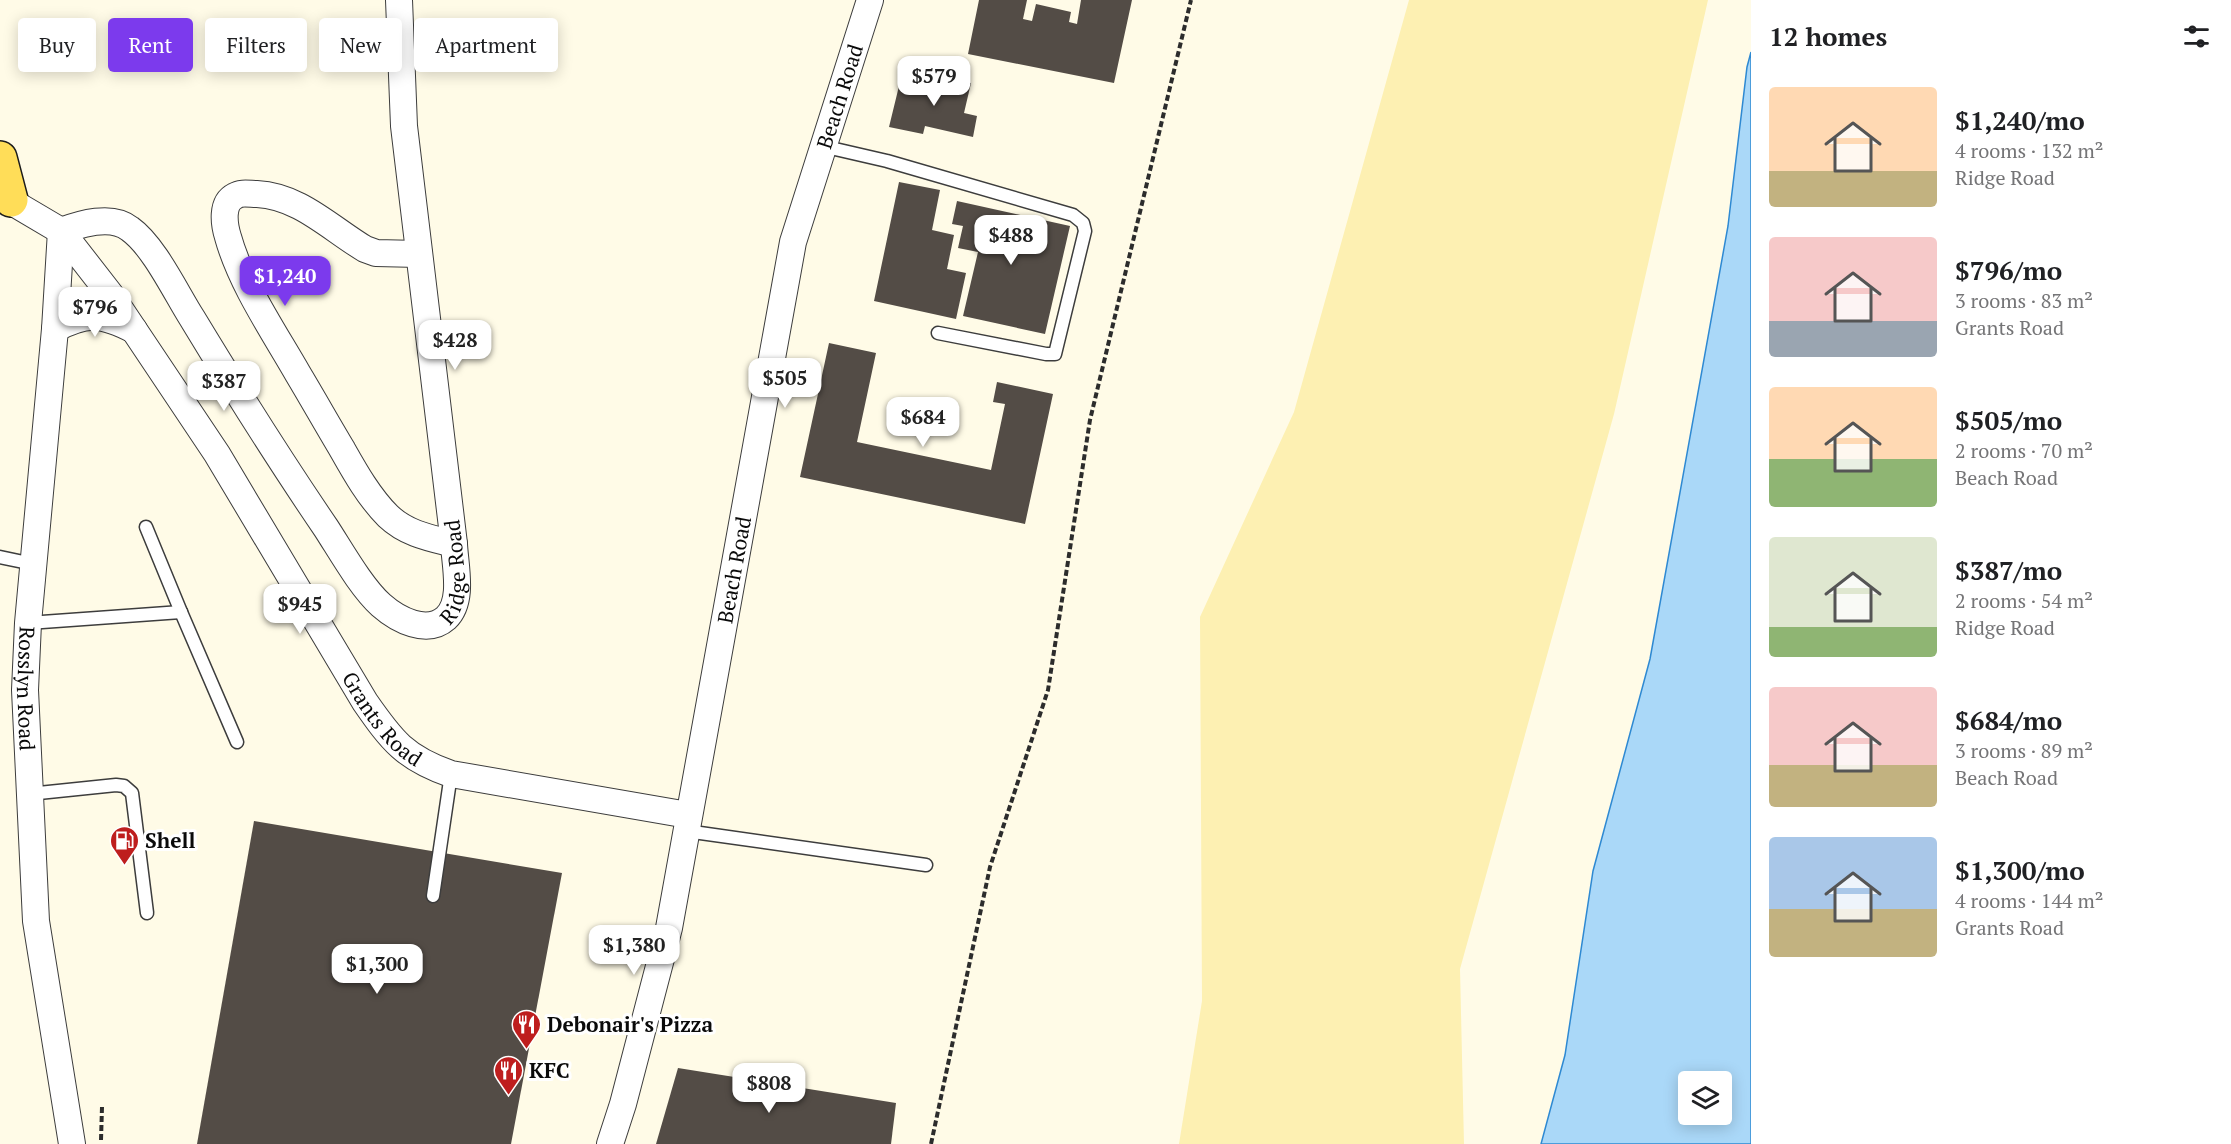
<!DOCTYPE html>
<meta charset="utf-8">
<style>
body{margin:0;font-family:"PT Serif",serif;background:#f2f2f2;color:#202124;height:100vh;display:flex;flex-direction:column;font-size:22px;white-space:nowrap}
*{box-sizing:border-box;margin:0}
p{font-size:20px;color:#757577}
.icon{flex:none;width:33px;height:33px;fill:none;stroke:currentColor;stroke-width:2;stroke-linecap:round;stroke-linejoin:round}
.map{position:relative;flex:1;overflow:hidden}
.sheet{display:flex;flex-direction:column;background:#fff;width:480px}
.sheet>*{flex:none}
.hud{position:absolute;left:18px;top:18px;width:570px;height:54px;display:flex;gap:12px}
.tools{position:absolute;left:1678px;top:1071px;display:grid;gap:12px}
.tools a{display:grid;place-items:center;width:54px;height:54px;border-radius:6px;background:#fff;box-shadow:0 3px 15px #0003;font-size:30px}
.price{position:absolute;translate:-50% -51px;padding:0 14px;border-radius:12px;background:#fff;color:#222;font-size:20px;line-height:39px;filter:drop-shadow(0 2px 3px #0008)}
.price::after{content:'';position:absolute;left:50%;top:36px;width:18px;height:14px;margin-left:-9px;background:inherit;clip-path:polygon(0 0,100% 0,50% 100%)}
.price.selected{background:#7c3aed;color:#fff}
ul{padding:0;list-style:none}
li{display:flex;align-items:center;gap:18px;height:150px;padding:0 18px}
li span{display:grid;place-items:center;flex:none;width:168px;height:120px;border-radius:6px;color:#555}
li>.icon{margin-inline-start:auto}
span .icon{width:72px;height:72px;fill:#fffc;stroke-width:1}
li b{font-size:26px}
h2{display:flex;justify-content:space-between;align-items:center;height:72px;padding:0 18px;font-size:26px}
.chip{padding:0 21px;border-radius:6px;background:#fff;box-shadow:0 3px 15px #0003;font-size:21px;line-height:54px}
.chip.selected{background:#7c3aed;color:#fff}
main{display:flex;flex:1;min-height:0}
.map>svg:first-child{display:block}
</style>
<main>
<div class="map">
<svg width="1751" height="1144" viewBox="0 0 1751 1144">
<rect width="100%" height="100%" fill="#fffbe7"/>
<path fill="#fdf0b2" d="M 1409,0 L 1708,0 L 1614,414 L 1460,969 L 1464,1144 L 1179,1144 L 1202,1001 L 1200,617 L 1294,412 Z"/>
<path fill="#aad8f8" stroke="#2e89d2" stroke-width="1.5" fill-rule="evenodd" d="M 1751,52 L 1751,1144 L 1541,1144 L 1565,1055 L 1593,871 L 1650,659 L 1728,226 L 1747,67 ZM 1689,1082 L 1722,1082 L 1722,1114 L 1689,1114 Z"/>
<g fill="#534c46">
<path d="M 979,0 L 1027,0 L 1023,19 L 1032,21 L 1036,4 L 1071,12 L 1069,22 L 1077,24 L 1081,0 L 1132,0 L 1114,83 L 968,54 Z"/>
<path d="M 921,72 L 971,83 L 964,113 L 977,116 L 973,137 L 925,126 L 923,134 L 889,127 L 899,86 L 917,90 Z"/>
<path d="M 899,182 L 940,190 L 932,230 L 954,235 L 947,269 L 966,273 L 956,319 L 874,301 Z"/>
<path d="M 957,201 L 1070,226 L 1045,334 L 963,316 L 978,252 L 958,248 L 963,226 L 952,224 Z"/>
<path d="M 829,343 L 876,353 L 857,442 L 991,470 L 1005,404 L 993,402 L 997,382 L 1053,394 L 1025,524 L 800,477 Z"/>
<path d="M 254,821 L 562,873 L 511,1144 L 197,1144 Z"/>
<path d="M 678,1068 L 896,1103 L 891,1144 L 656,1144 Z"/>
</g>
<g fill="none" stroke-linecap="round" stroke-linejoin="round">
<defs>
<g id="service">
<path d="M 822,146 L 887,161 L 1073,215 L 1083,223 L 1085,231 L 1055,354 L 1046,354 L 938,333"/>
<path d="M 146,527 L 181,612 L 237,742"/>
<path d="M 0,557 L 33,564"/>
<path d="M 28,623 L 181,612"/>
<path d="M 29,794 L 116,785 L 124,786 L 132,793 L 147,913"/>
<path d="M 686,831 L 926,865"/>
<path d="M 433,896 L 451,774"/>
</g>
<g id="minor">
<path id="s1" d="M 0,195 L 61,231 L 110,294 L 217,454 L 365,702 C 392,741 405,758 451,774 L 688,815"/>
<path id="s2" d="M 61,231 C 80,224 112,214 130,229 C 154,246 176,293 192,318 C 235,389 279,459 326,528 C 341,551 361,587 381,605 C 398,620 427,635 446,618 C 464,601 455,566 454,544 L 404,126 L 399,0"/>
<path id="s3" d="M 61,231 L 55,329 L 28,623 L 25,690 L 36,921 L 72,1144"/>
<path d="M 419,254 L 376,253 L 365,249 C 330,228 299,196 257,194 C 250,194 241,192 235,196 C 221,203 224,224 228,237 C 241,284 274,332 298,374 C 313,399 327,424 342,449 C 355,472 369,497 388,516 C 407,534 430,538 454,544"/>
<path d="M 55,329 C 88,311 102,314 134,330"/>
<path id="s4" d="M 610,1144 L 623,1104 L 669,928 L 793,242 L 870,0"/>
</g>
<path id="primary" d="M 0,158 L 11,200"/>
</defs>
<use href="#service" stroke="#3d3d3d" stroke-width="15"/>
<use href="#minor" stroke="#3d3d3d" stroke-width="28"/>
<use href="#primary" stroke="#1b1b1b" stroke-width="36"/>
<g stroke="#2c2c2c" stroke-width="4" stroke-dasharray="6 3" stroke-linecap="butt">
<path d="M 101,1140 L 102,1107"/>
<path d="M 931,1144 L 990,867 L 1048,690 L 1090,420 L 1191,0"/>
</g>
<use href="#service" stroke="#fff" stroke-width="12"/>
<use href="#minor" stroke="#fff" stroke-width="26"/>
<use href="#primary" stroke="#ffdd58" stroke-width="33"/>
</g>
<defs>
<symbol id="fuel-pin" viewBox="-11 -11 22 30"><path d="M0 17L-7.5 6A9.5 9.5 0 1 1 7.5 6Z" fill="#be1e1e" stroke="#fff"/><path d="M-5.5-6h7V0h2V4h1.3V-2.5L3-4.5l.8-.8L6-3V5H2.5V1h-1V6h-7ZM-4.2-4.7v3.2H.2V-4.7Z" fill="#fff"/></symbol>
<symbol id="restaurant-pin" viewBox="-11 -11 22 30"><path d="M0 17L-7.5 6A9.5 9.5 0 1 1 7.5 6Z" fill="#be1e1e" stroke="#fff"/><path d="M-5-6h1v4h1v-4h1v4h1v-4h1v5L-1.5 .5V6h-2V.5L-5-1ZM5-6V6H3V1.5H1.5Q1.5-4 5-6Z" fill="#fff"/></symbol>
</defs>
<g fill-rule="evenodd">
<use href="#fuel-pin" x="108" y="824" width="33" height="45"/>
<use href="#restaurant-pin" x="510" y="1008" width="33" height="45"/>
<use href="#restaurant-pin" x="492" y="1054" width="33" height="45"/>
</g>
<g text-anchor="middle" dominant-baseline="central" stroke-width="6" stroke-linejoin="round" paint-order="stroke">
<g font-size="21" fill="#0a0a0a" stroke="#fff">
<text stroke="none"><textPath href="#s4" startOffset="1074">Beach Road</textPath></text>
<text stroke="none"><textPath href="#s2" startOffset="646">Ridge Road</textPath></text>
<text stroke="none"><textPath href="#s4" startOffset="588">Beach Road</textPath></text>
<text stroke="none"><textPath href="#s3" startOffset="459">Rosslyn Road</textPath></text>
<text stroke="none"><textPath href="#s1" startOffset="656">Grants Road</textPath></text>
</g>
<g font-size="21" font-weight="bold" fill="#0a0a0a" stroke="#fff" text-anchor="start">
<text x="145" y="840">Shell</text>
<text x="547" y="1024">Debonair's Pizza</text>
<text x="529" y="1070">KFC</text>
</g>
</g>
</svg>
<div class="tools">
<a><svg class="icon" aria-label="layers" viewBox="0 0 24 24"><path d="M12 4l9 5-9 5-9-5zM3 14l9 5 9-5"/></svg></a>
</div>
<b class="price" style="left:934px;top:107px">$579</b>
<b class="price" style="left:1011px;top:266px">$488</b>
<b class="price selected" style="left:285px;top:307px">$1,240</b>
<b class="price" style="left:95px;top:338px">$796</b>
<b class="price" style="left:455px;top:371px">$428</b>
<b class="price" style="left:785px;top:409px">$505</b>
<b class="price" style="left:224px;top:412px">$387</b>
<b class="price" style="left:923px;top:448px">$684</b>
<b class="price" style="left:300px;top:635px">$945</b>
<b class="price" style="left:634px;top:976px">$1,380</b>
<b class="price" style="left:377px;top:995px">$1,300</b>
<b class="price" style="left:769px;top:1114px">$808</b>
<div class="hud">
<a class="chip">Buy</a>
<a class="chip selected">Rent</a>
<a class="chip">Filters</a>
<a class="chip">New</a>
<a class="chip">Apartment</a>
</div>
</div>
<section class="sheet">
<h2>12 homes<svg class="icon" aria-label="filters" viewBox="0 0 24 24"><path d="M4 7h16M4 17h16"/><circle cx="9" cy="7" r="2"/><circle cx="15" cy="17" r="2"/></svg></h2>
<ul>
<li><span style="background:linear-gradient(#ffd9b3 70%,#c2b280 0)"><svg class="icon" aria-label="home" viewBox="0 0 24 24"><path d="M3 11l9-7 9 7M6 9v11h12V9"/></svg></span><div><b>$1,240/mo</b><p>4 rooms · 132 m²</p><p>Ridge Road</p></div></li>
<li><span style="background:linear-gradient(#f6c9c9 70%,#9aa5b1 0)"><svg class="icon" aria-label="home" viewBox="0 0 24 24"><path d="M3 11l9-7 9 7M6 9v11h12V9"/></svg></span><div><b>$796/mo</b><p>3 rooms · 83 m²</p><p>Grants Road</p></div></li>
<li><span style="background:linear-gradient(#ffd9b3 60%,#8fb573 0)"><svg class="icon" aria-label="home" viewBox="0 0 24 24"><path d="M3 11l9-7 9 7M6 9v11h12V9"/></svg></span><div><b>$505/mo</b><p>2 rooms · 70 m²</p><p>Beach Road</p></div></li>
<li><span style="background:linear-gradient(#dfe7d0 75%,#8fb573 0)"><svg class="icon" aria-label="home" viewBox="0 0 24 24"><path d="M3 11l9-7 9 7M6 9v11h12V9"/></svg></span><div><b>$387/mo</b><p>2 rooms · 54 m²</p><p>Ridge Road</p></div></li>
<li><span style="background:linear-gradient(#f6c9c9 65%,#c2b280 0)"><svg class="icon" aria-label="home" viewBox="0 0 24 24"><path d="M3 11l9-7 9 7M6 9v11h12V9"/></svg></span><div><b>$684/mo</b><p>3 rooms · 89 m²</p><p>Beach Road</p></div></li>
<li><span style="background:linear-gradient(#a9c7e8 60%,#c2b280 0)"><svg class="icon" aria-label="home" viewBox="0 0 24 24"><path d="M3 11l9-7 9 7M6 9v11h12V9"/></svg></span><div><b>$1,300/mo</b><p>4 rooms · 144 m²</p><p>Grants Road</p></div></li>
</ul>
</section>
</main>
